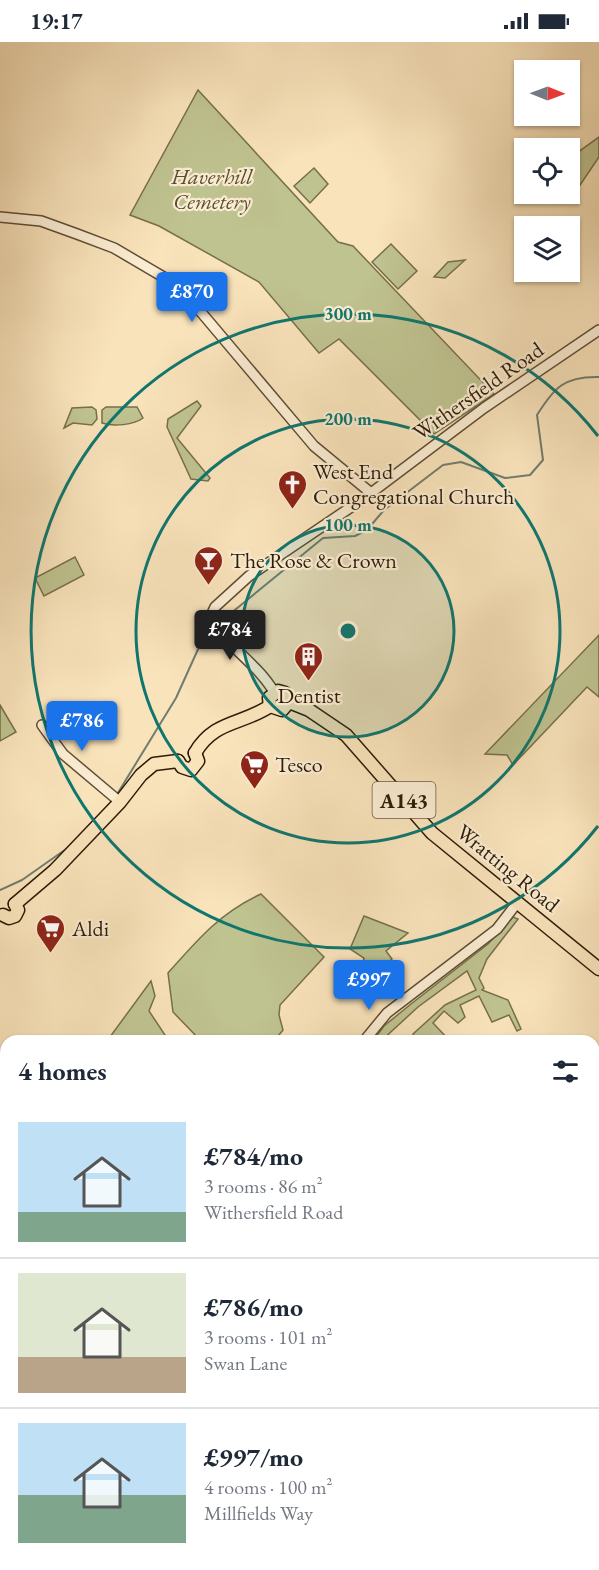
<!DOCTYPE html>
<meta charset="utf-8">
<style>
body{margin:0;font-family:"EB Garamond",serif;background:#f6f6f7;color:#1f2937;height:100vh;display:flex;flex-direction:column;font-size:22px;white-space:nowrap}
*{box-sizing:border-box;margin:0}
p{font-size:20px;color:#747a83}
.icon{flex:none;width:33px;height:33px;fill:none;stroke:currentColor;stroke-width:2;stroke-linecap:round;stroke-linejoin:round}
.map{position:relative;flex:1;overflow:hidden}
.sheet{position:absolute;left:0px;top:993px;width:600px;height:536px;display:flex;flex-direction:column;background:#fff;border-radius:18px 18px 0 0;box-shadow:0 2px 4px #0004}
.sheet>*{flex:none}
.needle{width:39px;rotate:91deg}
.fabs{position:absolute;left:514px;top:18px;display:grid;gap:12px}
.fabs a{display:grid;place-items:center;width:66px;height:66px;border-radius:0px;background:#fff;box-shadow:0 2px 4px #0004;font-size:30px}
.price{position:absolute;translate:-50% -51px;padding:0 14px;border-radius:6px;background:#1a73e8;color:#fff;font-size:20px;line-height:39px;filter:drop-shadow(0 2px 3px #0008)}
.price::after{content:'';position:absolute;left:50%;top:36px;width:18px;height:14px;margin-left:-9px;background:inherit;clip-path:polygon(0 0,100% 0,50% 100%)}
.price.active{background:#222;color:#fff}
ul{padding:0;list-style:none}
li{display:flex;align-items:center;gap:18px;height:150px;padding:0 18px}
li+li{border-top:2px solid #e0e1e3}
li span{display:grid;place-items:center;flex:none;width:168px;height:120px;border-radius:0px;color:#555}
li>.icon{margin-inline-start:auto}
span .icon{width:72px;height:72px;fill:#fffc;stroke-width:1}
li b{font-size:26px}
h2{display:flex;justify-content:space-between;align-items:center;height:72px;padding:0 18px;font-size:26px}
.status{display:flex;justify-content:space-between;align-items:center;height:42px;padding:0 30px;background:#fff;direction:ltr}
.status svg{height:16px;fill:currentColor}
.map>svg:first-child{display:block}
</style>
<div class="status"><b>19:17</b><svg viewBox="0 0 49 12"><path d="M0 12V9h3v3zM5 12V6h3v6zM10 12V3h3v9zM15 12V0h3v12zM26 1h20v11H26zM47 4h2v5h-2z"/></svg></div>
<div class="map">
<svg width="599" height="1528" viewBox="0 0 599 1528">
<rect width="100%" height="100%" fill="#f9e3bb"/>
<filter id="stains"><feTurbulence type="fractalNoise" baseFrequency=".00333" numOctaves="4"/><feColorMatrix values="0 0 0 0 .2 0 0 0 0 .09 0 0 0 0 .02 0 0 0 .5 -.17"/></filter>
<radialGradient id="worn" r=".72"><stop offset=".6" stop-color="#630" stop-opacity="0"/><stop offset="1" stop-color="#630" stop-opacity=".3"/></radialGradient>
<g fill="#bfc390" stroke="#766f4c" stroke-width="1.5">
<path d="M 198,48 L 338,200 L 353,204 L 494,352 L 434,392 L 339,297 L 319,311 L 259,240 L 159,184 L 130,173 Z"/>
<path d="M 599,95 L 599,115 L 578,146 L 574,147 L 570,142 L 570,116 Z"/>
<path d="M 314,126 L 328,142 L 310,161 L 294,144 Z"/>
<path d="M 391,202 L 417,229 L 398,247 L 372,220 Z"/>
<path d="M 465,218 L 445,236 L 434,235 L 448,220 Z"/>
<path d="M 197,359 L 201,364 L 177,396 L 210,436 L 208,439 L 191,437 L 167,385 L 168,377 Z"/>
<path d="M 92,365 L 96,368 L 97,377 L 92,383 L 73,381 L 64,386 L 72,366 Z"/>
<path d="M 106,365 L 137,365 L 143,376 C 134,383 113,385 102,381 L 102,368 Z"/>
<path d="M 75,515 L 84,533 L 44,554 L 35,536 Z"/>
<path d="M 599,593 L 599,655 L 587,645 L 513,723 L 507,713 L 485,712 Z"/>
<path d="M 0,663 L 16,690 L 0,699 Z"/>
<path d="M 261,852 L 324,915 L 280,963 L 279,973 L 283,988 L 274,999 L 201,999 L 173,970 L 168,931 C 198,897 220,871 261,852 Z"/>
<path d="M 364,874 L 408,891 L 386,909 L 392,917 L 367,941 L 359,938 L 364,916 L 350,907 Z"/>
<path d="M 513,875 L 518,877 L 487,917 L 479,936 L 484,946 L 482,948 L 508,958 L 521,987 L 517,989 L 509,973 L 492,980 L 479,954 L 460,963 L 465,975 L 458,981 L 444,969 L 433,981 L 450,999 L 420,999 L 413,992 L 445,963 L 476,948 L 467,929 L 418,965 L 381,999 L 373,999 L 384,984 L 411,962 L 488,902 Z"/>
<path d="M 151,939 L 155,954 L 149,969 L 169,999 L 107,999 Z"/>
<path d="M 599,1133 L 599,1225 L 594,1223 L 594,1144 Z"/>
<path d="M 6,1216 L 6,1247 L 0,1256 L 0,1222 Z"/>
<path d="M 0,1335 L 6,1338 L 6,1386 L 0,1398 Z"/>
<path d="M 6,1463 L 3,1480 L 6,1482 L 6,1498 L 0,1495 L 0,1475 Z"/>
<path d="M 387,1523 L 456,1522 L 456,1523 L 455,1528 L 406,1528 Z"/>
</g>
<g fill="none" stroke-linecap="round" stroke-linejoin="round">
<g stroke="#717d6e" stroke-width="2">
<path d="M 225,576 L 323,496 L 355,494 L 367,488 L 384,468 L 443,423 L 461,420 L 505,436 L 530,433 L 543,418 L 537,373 C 554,346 564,334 599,335"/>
<path d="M 116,754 L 176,656 L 204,594"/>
<path d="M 0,848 L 22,838 L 69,805"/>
</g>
<defs>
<g id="minor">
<path d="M 0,175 L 41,179 L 77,192 L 114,206 L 172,240 L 195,263 L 314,404 L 371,451"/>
<path d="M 274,650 C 257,621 226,604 210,576 L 215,565 L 249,534 L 363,457 L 484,366 L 599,288"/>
<path d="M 42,683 L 63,712 L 120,760"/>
<path d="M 364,999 L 387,971 L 497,887 L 517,861"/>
<path d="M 594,1127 L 599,1115"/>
<path d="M 0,1406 L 6,1395"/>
<path d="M 237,1528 L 240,1522"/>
</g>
<g id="major">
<path d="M 289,660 L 309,668 L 346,693 L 432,791 L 599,927"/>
<path d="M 270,664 L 269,656 L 278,649 L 285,651 L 289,660"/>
<path d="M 270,664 L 282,668 L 289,660"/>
<path d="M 195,711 C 214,678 242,683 270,664"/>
<path d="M 178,719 L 182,725 L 191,728 L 198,719 L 195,711"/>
<path d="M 15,862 L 55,828 L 120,760 L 141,733 L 154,722 L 178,719"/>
<path d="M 3,873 L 9,876 L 15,874 L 18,868 L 15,862"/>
</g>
</defs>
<use href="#minor" stroke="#604d35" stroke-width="12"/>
<use href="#major" stroke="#2d1b08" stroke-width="15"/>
<use href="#minor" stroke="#fbedd3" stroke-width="9"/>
<use href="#major" stroke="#f9e3bb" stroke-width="12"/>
</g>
<circle cx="348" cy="589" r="106" fill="#0f766e" fill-opacity=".12"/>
<g fill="none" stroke="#0f766e" stroke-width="3">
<circle cx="348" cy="589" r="106"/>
<circle cx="348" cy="589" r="212"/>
<path d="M598 784A317 317 0 1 1 598 394"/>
</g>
<defs>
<symbol id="church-pin" viewBox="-11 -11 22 30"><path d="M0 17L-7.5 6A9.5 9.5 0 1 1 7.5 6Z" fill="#8f2418" stroke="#fbedd3"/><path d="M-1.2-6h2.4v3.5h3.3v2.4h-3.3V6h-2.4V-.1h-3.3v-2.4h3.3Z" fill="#fff"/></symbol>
<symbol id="bar-pin" viewBox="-11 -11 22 30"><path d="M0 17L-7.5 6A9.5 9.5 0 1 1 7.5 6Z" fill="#8f2418" stroke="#fbedd3"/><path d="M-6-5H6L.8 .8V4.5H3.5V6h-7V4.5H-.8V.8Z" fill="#fff"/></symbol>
<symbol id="building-pin" viewBox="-11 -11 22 30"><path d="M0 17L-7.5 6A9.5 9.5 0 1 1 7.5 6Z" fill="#8f2418" stroke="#fbedd3"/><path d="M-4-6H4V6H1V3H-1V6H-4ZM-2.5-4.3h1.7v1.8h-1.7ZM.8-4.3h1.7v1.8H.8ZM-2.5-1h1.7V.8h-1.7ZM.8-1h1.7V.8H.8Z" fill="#fff"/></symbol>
<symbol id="supermarket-pin" viewBox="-11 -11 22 30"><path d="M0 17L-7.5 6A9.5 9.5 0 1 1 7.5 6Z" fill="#8f2418" stroke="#fbedd3"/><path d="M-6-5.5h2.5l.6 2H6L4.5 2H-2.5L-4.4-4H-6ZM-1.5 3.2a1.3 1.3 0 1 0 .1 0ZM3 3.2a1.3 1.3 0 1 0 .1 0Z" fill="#fff"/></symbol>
</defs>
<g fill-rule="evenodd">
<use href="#church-pin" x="276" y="426" width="33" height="45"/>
<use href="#bar-pin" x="192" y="502" width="33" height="45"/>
<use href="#building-pin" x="292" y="598" width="33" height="45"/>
<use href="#supermarket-pin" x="238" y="706" width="33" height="45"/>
<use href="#supermarket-pin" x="34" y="870" width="33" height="45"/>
</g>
<g text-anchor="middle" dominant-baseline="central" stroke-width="4.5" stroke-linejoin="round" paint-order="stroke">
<rect fill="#fbedd3" stroke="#6b5a45" stroke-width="1.5" x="372.5" y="740" width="63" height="36" rx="4.5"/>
<g font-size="21" font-weight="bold" fill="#2d1b08">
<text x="404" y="758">A143</text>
</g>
<g font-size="22" font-style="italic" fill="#594d31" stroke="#fbedd3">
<text x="212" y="134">Haverhill<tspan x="212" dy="25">Cemetery</tspan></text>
</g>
<g font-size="22" fill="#2d1b08" stroke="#fbedd3">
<text transform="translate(478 349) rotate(-35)">Withersfield Road</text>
<text transform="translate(508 826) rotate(39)">Wratting Road</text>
</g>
<g font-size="22" fill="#2d1b08" stroke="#fbedd3" text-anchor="start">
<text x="313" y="429">West End<tspan x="313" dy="25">Congregational Church</tspan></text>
<text x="230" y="518">The Rose &amp; Crown</text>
<text x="309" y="653" text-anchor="middle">Dentist</text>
<text x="275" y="722">Tesco</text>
<text x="72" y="886">Aldi</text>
</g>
</g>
<circle cx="348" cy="589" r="9" fill="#0f766e" stroke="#fbedd3" stroke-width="3"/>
<g font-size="18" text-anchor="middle" font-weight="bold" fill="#0f766e" stroke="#fbedd3" stroke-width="4.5" stroke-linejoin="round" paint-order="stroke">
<text x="348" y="278">300 m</text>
<text x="348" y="383">200 m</text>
<text x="348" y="489">100 m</text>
</g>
<rect width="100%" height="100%" filter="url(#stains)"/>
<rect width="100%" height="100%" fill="url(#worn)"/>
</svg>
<div class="fabs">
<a><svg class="needle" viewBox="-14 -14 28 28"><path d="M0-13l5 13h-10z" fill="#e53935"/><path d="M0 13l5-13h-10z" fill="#747a83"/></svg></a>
<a><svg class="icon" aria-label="locate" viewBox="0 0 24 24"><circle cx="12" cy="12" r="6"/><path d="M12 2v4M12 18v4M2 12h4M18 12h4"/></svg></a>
<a><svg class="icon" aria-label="layers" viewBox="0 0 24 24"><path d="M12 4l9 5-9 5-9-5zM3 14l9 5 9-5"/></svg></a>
</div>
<b class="price" style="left:192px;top:281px">£870</b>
<b class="price active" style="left:230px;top:619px">£784</b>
<b class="price" style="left:82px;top:710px">£786</b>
<b class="price" style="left:369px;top:969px">£997</b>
<section class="sheet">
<h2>4 homes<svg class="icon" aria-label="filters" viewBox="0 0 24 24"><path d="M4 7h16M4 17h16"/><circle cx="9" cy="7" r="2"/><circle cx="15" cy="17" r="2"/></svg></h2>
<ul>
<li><span style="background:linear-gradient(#bfe0f5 75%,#7fa58c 0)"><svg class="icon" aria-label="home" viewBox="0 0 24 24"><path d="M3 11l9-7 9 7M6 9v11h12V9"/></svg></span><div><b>£784/mo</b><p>3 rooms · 86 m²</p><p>Withersfield Road</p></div></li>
<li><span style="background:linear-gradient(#dfe7d0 70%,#b9a48a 0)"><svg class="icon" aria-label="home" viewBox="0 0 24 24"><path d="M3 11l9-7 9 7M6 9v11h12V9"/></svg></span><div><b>£786/mo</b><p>3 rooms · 101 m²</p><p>Swan Lane</p></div></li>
<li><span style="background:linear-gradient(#bfe0f5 60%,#7fa58c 0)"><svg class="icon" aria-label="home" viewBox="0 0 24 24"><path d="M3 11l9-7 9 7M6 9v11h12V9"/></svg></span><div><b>£997/mo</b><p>4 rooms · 100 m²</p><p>Millfields Way</p></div></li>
</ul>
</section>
</div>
